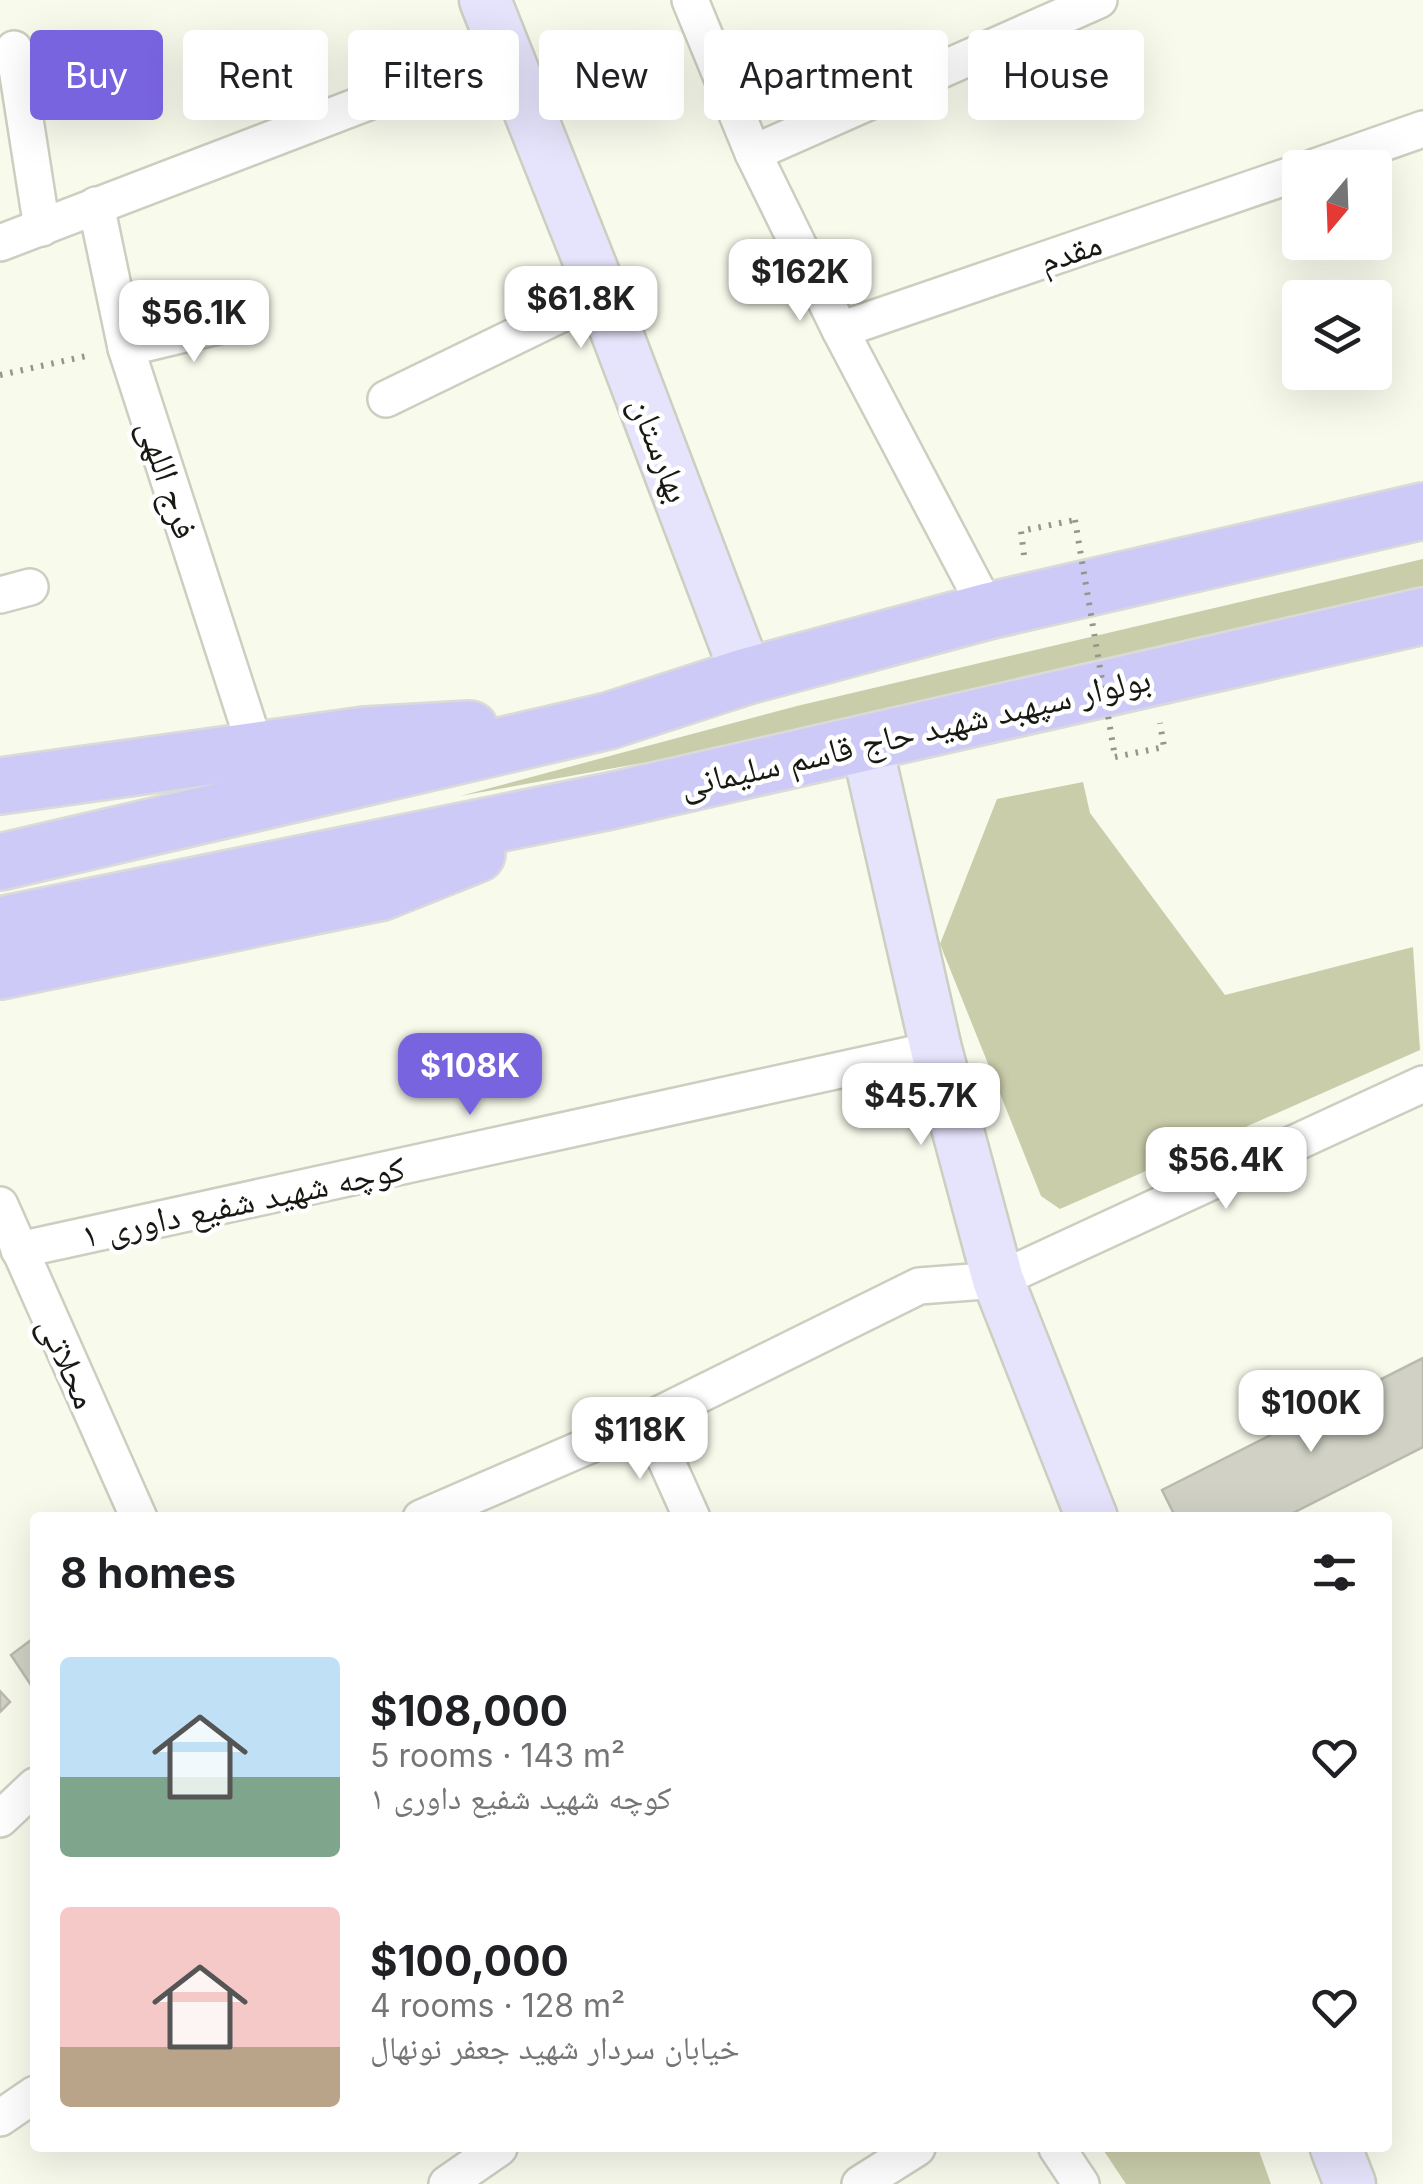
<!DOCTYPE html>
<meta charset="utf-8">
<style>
body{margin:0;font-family:Inter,"Noto Naskh Arabic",sans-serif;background:#f6f6f6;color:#202124;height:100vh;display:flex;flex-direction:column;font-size:38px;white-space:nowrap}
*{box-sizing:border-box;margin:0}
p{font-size:32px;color:#757577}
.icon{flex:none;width:55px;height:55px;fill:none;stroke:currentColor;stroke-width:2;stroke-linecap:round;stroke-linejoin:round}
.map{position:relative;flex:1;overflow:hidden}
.drawer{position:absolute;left:30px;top:1512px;width:1362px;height:640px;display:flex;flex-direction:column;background:#fff;border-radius:10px;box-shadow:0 10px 40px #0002}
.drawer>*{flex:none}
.hud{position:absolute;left:30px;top:30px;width:1365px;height:90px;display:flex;gap:20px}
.needle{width:65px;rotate:199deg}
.tools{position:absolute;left:1282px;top:150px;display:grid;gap:20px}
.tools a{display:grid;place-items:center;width:110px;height:110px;border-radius:10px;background:#fff;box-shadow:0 10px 40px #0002;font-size:50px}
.price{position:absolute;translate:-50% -85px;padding:0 22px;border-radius:20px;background:#fff;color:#222;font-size:32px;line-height:65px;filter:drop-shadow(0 2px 5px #0008)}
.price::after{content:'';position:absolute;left:50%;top:60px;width:30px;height:22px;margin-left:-15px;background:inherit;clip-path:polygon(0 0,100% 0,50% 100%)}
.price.current{background:#7964df;color:#fff}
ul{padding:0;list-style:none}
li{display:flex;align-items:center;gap:30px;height:250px;padding:0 30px}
li span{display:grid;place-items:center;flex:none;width:280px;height:200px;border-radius:10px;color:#555}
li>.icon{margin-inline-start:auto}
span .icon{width:120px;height:120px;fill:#fffc;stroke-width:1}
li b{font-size:42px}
h2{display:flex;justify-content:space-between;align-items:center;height:120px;padding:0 30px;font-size:42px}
.chip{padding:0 35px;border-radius:10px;background:#fff;box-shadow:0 10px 40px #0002;font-size:35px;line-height:90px}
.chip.current{background:#7964df;color:#fff}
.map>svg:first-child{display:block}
</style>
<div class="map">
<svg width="1423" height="2184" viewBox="0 0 1423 2184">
<rect width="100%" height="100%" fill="#f8faec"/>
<g fill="#cacdaa">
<path d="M 1423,559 L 1423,593 L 808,733 L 460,796 L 797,706 Z"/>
<path d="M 1083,782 L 1090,813 L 1225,995 L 1413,947 L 1420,1050 L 1060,1209 L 1041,1196 L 940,944 L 997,799 Z"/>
<path d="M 1102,2148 L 1258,2148 L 1271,2184 L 1126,2184 Z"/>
</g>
<g fill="#d1d2c5" stroke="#babbae" stroke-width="2.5">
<path d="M 1423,1358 L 1423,1447 L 1283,1518 L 1176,1518 L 1162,1490 Z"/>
<path d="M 35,1637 L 35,1691 L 11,1655 Z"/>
<path d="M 0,1691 L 10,1702 L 0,1712 Z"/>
</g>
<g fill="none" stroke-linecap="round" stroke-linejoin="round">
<defs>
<g id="street">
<path d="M 690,0 L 753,153 L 840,330 L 988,611"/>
<path d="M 14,49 L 42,228"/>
<path d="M 753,153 L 1099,0"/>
<path d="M 1312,168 L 1423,129"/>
<path d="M 96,205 L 126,348 L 256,749"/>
<path d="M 0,243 L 504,50"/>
<path d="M 840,330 L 1300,172"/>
<path d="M 126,348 L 247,319"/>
<path d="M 386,399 L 602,294"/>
<path d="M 0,595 L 30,587"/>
<path d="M 0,1205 L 139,1518"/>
<path d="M 19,1250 L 936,1049"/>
<path d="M 648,1420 L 692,1518"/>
<path d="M 421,1518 L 648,1420 L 919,1286 L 998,1280 L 1423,1084"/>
<path d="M 0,1819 L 35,1786"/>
<path d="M 0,2118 L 35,2094"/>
<path d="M 1057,2148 L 1081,2184"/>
<path d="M 447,2184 L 499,2148"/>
<path d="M 860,2184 L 917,2148"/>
</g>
<g id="secondary">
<path d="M 485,0 L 602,294 L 747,676"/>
<path d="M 866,742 L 936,1049 L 998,1280 L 1092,1518"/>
<path d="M 1336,2148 L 1350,2184"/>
</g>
<g id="primary">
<path d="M 0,786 L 365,735 L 470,729"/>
<path d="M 0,862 L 608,721 L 747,676 L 988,611 L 1423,511"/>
<path d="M 0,925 L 610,801 L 1423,616"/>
<path d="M 0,971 L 382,892 L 477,854"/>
</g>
</defs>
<use href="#street" stroke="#cccec0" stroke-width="40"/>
<use href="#secondary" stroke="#cccec0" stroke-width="55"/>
<use href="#primary" stroke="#dadad9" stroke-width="60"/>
<g stroke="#95968c" stroke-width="6" stroke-dasharray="2.5 8" stroke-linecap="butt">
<path d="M 0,375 L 91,355"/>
<path d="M 1024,555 L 1021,531 L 1075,520"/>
<path d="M 1115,757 L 1164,747 L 1160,723"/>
</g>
<use href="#street" stroke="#fff" stroke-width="35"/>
<use href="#secondary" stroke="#e6e4fc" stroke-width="50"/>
<use href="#primary" stroke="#cecaf8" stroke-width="55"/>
<path stroke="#95968c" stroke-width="6" stroke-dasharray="2.5 8" stroke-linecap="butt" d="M 1075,520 L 1115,757"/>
</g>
<g text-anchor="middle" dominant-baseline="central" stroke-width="9" stroke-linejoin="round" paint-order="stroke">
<g font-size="35" fill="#191914" stroke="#fff">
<text transform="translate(1070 251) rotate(-19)">مقدم</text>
<text transform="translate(661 449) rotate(69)">بهارستان</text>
<text transform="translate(169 479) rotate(72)">فرج اللهی</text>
<text transform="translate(915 731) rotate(-13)">بولوار سپهبد شهید حاج قاسم سلیمانی</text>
<text transform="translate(243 1201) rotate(-12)">کوچه شهید شفیع داوری ۱</text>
<text transform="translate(69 1362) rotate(66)">محلاتی</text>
</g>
</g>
</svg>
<div class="tools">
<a><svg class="needle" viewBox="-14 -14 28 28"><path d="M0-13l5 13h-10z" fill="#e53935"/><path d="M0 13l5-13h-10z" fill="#757577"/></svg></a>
<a><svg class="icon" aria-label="layers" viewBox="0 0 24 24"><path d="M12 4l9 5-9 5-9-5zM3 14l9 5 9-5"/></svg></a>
</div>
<b class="price" style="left:800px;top:324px">$162K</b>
<b class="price" style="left:581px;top:351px">$61.8K</b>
<b class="price" style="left:194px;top:365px">$56.1K</b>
<b class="price current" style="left:470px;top:1118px">$108K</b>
<b class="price" style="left:921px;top:1148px">$45.7K</b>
<b class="price" style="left:1226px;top:1212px">$56.4K</b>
<b class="price" style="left:1311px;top:1455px">$100K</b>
<b class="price" style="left:640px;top:1482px">$118K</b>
<div class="hud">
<a class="chip current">Buy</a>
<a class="chip">Rent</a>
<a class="chip">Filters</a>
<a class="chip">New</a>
<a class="chip">Apartment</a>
<a class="chip">House</a>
</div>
<section class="drawer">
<h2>8 homes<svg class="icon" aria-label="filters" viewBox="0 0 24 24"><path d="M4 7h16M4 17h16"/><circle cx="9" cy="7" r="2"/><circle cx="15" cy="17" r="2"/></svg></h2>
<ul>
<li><span style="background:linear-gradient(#bfe0f5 60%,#7fa58c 0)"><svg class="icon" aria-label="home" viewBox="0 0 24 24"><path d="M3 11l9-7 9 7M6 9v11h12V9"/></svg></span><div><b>$108,000</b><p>5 rooms · 143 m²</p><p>کوچه شهید شفیع داوری ۱</p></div><svg class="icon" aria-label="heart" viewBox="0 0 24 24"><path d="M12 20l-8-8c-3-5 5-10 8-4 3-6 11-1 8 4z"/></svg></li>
<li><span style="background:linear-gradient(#f6c9c9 70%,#b9a48a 0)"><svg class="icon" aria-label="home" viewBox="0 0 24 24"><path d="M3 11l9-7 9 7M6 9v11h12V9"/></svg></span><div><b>$100,000</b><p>4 rooms · 128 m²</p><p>خیابان سردار شهید جعفر نونهال</p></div><svg class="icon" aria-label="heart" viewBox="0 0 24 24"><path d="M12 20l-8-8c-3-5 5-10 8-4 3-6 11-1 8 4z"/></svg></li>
</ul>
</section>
</div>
